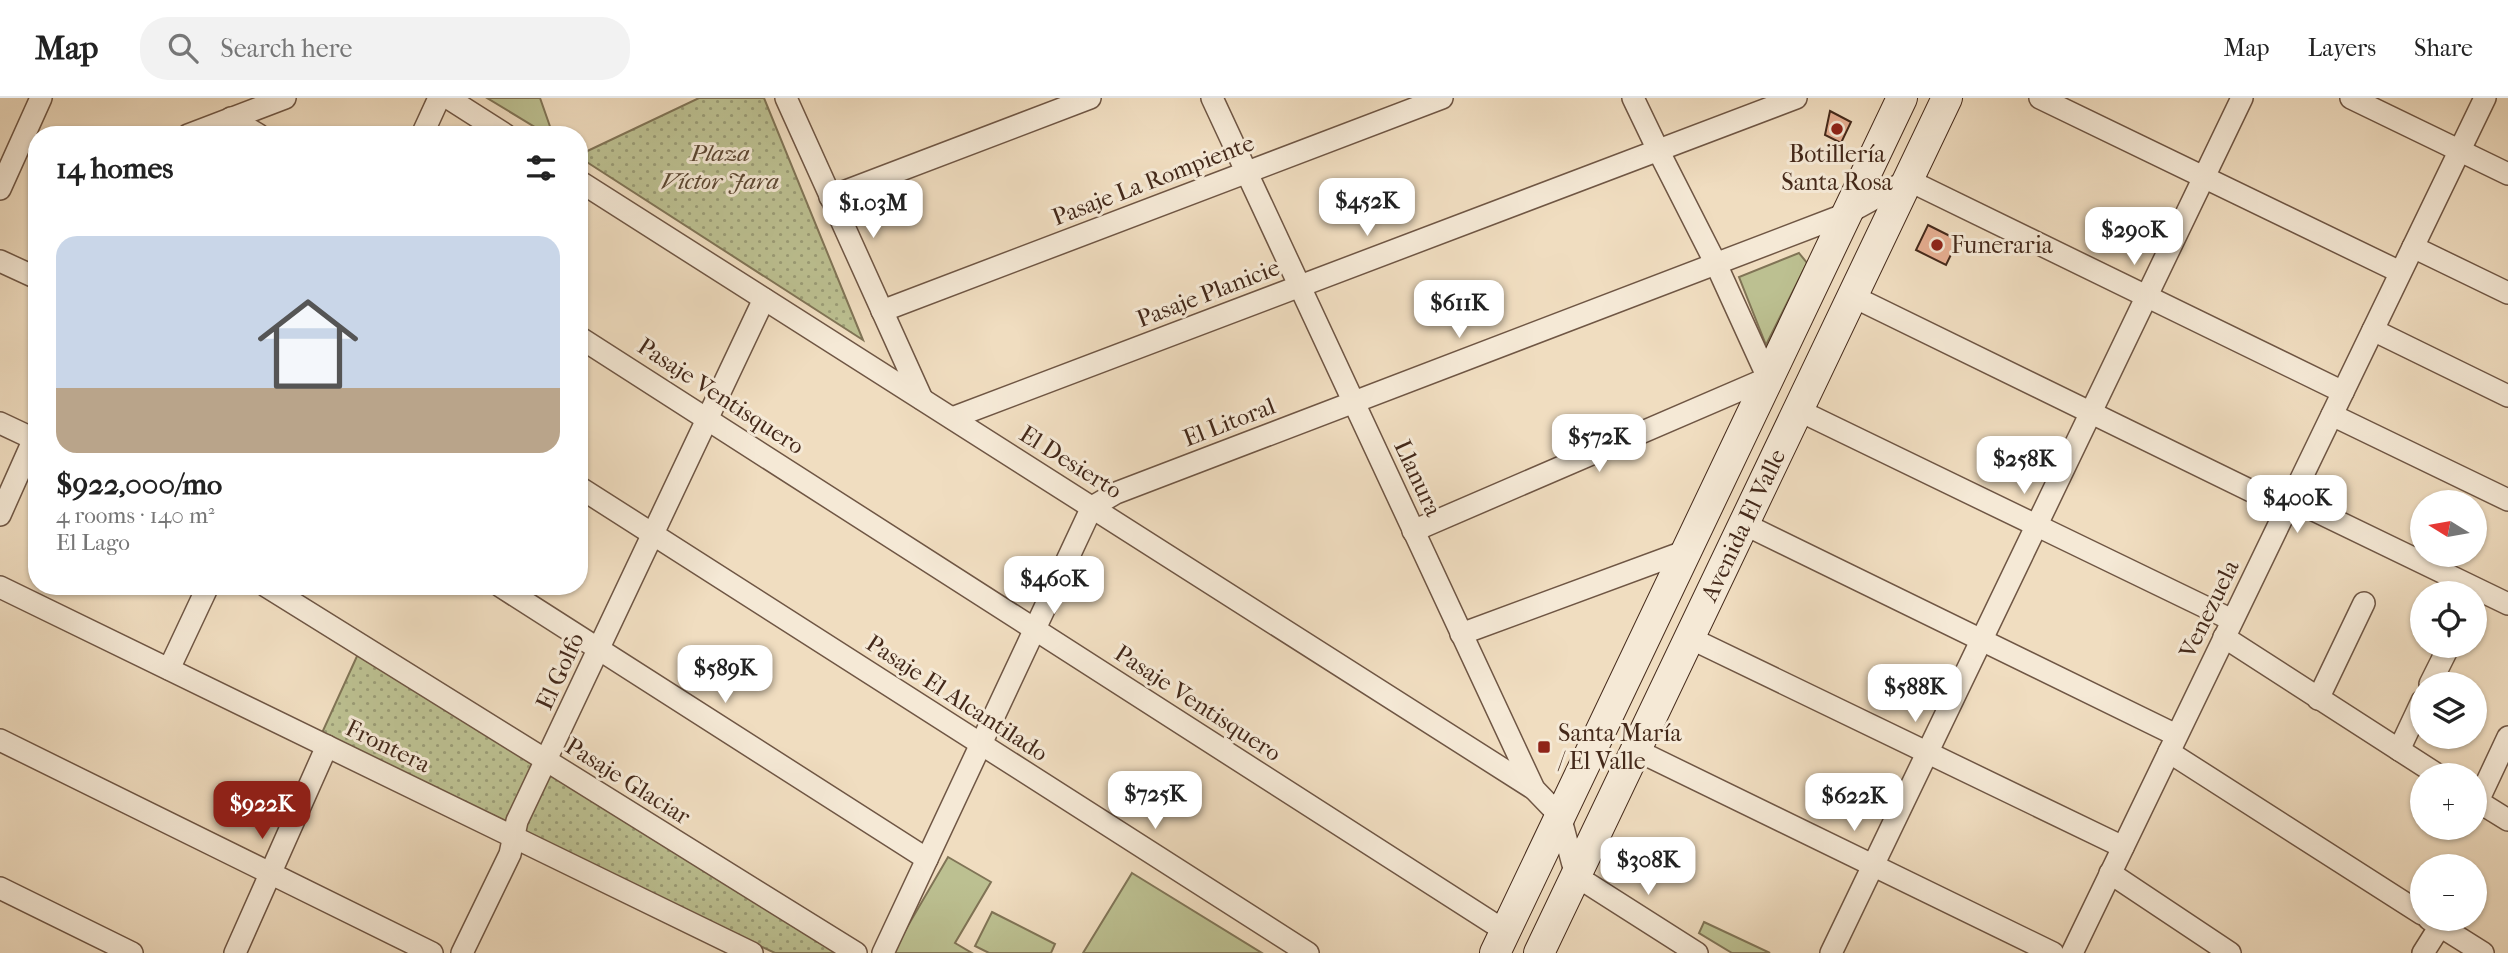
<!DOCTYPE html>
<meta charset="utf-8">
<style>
body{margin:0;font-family:"IM FELL French Canon",serif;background:#f2f2f2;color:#222;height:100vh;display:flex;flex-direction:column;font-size:26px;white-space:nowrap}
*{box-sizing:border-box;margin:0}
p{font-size:23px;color:#767676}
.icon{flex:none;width:38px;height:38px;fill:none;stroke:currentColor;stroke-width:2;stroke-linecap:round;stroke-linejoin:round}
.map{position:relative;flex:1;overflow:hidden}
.panel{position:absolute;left:28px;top:28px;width:560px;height:469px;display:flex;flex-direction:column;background:#fff;border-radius:28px;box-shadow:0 2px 5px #0004}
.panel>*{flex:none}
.needle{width:46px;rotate:281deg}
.controls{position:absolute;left:2410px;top:392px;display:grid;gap:14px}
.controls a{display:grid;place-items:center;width:77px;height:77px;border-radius:50%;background:#fff;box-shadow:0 2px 5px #0004;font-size:35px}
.price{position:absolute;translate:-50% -60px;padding:0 16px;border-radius:14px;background:#fff;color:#222;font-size:23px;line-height:46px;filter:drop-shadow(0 2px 4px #0008)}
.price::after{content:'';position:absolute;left:50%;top:42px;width:21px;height:16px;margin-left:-10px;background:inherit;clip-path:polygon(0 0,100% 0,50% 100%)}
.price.active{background:#8f2418;color:#fff}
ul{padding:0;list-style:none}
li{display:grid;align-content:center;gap:14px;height:371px;padding:0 28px}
li span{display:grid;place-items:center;height:217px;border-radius:21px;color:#555}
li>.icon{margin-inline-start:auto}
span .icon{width:126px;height:126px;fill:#fffc;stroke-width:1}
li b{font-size:30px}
h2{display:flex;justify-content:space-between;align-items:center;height:84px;padding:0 28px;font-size:30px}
header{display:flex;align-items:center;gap:42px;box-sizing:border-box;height:98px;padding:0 35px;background:#fff;border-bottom:2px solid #e0e0e0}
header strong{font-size:33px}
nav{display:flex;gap:38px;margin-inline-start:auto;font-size:24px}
.search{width:490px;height:63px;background:#f2f2f2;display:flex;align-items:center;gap:18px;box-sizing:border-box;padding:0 24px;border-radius:28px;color:#767676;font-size:26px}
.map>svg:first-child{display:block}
</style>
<header>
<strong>Map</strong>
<div class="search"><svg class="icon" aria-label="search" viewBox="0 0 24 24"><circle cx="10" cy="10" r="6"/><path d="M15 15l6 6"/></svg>Search here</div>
<nav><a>Map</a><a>Layers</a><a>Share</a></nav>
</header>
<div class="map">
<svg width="2508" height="855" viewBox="0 0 2508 855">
<defs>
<pattern id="park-dots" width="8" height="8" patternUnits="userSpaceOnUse" patternTransform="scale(1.75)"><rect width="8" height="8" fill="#bcc091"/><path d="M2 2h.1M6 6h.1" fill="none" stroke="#9a9c76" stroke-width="1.8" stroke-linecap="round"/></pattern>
</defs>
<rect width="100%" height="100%" fill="#f0ddc0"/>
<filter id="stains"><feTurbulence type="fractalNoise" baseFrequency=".00286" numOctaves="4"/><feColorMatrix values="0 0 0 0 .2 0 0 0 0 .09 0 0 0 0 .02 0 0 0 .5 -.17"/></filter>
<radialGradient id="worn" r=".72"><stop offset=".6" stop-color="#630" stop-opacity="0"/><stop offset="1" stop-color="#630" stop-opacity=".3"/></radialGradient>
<g fill="#bcc091" stroke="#807456" stroke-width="2">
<path d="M 487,0 L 540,0 L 553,37 L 548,37 Z"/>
<path d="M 1799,155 L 1807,165 L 1766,247 L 1739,179 Z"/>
<path d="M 948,759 L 991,784 L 955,845 L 972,855 L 892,855 Z"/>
<path d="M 1132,775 L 1262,855 L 1083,855 Z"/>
<path d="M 992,814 L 1055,846 L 1051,855 L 989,855 L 975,848 Z"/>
<path d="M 1704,824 L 1770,855 L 1732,855 L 1699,835 Z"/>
</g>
<g fill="url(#park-dots)" stroke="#807456" stroke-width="2">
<path d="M 699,0 L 764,0 L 863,242 L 579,59 L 579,57 Z"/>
<path d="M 358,556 L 842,855 L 775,855 L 530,740 L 321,637 Z"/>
</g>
<g fill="#e6ae91" stroke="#44291a" stroke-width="2">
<path d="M 1830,13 L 1851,24 L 1841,45 L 1825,37 Z"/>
<path d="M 1928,127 L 1958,142 L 1946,167 L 1916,152 Z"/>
</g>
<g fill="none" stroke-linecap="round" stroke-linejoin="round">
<defs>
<g id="street">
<path d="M 448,0 L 506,37"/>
<path d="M 786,0 L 922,301"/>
<path d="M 1212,0 L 1534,691 L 1560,718 L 1576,778 L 1697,855"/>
<path d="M 2040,0 L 2400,174"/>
<path d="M 2351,0 L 2508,76"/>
<path d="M 231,20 L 259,37"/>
<path d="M 188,37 L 285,0"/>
<path d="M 422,37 L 439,0"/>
<path d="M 579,83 L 1534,691"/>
<path d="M 0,91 L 41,0"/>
<path d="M 830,99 L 1090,0"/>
<path d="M 2413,149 L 2508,195"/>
<path d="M 0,163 L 37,180"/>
<path d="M 1852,198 L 2286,410"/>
<path d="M 882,213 L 1442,0"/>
<path d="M 2373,232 L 2508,298"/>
<path d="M 579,239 L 1505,833"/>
<path d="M 1798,312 L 2232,522"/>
<path d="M 2332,317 L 2508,402"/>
<path d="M 952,320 L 1796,0"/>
<path d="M 0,325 L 34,341"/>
<path d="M 579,389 L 1308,855"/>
<path d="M 2291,401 L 2508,506"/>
<path d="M 0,417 L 37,334"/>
<path d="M 1744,426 L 2176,637"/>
<path d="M 1413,433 L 1768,280 L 1716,166 L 1658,52 L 1633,0"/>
<path d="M 266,488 L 856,855"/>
<path d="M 500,488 L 927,761"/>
<path d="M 0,489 L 752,855"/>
<path d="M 1461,536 L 1686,453"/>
<path d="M 2224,539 L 2438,677"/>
<path d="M 1690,540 L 2123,749"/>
<path d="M 169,571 L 208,488"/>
<path d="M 2430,586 L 2449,548"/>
<path d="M 2318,601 L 2364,505"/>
<path d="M 0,642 L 432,855"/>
<path d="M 1636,652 L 2053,855"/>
<path d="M 2399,652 L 2422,603"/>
<path d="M 2169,654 L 2422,816"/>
<path d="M 2474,701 L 2508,722"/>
<path d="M 2478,703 L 2508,639"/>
<path d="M 2110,775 L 2230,855"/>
<path d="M 0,790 L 132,855"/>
<path d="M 2429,821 L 2483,855"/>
<path d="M 235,855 L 327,648"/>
<path d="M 462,855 L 510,756 L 517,723 L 764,201"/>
<path d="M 883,855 L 1092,409 L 1116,395 L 1846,116 L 1908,82 L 2343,294"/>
<path d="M 1831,855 L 2242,0"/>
<path d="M 2072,855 L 2485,0"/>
<path d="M 2423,855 L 2440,828"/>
</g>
<g id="secondary">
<path d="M 1495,855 L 1902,0"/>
<path id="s1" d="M 1539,855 L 1947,0"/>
</g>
</defs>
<use href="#street" stroke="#6f5644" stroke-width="24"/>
<use href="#secondary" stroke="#44291a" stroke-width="32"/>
<use href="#street" stroke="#f5e9d6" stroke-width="21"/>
<use href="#secondary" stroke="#f5e9d6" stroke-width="30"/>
</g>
<g fill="#8f2418" stroke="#f5e9d6" stroke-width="2.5">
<circle cx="1837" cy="31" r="7"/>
<circle cx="1937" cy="147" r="7"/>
<rect x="1537" y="642" width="14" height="14" rx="3.5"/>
</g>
<g text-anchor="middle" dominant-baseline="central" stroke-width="6" stroke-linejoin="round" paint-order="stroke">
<g font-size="24" font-style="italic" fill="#5c4732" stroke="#f5e9d6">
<text x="720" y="55">Plaza<tspan x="720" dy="28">Víctor Jara</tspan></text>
</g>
<g font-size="24" fill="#44291a" stroke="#f5e9d6" text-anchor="start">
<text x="1837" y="56" text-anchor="middle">Botillería<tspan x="1837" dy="28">Santa Rosa</tspan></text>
<text x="1951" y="147">Funeraria</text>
<text x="1558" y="635">Santa María<tspan x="1558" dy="28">/ El Valle</tspan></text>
</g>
<g font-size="24" fill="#44291a" stroke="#f5e9d6">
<text transform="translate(1153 82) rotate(-21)">Pasaje La Rompiente</text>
<text transform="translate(1208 195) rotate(-21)">Pasaje Planicie</text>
<text transform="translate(721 298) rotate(33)">Pasaje Ventisquero</text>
<text transform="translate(1229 324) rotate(-21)">El Litoral</text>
<text transform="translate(1071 364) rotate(32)">El Desierto</text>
<text transform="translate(1418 380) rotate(65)">Llanura</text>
<text stroke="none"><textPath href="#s1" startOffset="474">Avenida El Valle</textPath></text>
<text transform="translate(2209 511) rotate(-64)">Venezuela</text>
<text transform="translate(560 573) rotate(-65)">El Golfo</text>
<text transform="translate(957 600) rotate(33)">Pasaje El Alcantilado</text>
<text transform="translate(1198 605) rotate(33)">Pasaje Ventisquero</text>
<text transform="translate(388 648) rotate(26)">Frontera</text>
<text transform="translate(628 683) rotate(32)">Pasaje Glaciar</text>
</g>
</g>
<rect width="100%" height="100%" filter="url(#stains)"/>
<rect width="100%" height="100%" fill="url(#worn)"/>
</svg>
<div class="controls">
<a><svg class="needle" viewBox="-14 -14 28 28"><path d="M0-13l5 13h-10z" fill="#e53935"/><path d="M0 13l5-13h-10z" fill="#767676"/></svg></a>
<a><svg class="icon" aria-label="locate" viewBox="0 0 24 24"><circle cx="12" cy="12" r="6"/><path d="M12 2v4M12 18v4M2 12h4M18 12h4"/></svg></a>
<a><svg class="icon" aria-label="layers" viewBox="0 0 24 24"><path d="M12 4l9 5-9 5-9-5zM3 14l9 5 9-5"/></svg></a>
<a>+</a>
<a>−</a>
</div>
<b class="price" style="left:1367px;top:140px">$452K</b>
<b class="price" style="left:873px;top:142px">$1.03M</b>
<b class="price" style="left:2134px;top:169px">$290K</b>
<b class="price" style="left:1459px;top:242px">$611K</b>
<b class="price" style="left:1599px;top:376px">$572K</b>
<b class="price" style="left:2024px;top:398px">$258K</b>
<b class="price" style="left:2297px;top:437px">$400K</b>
<b class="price" style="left:1054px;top:518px">$460K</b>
<b class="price" style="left:725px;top:607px">$589K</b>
<b class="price" style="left:1915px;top:626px">$588K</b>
<b class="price" style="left:1155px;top:733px">$725K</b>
<b class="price" style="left:1854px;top:735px">$622K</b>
<b class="price active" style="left:262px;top:743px">$922K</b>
<b class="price" style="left:1648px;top:799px">$308K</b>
<section class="panel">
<h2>14 homes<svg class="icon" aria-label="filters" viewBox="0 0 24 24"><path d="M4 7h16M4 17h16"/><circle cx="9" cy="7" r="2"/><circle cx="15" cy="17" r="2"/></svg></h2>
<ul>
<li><span style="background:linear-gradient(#c9d6e8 70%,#b9a48a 0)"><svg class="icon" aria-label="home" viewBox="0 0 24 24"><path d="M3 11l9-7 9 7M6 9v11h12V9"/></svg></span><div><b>$922,000/mo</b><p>4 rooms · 140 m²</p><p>El Lago</p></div></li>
</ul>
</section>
</div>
